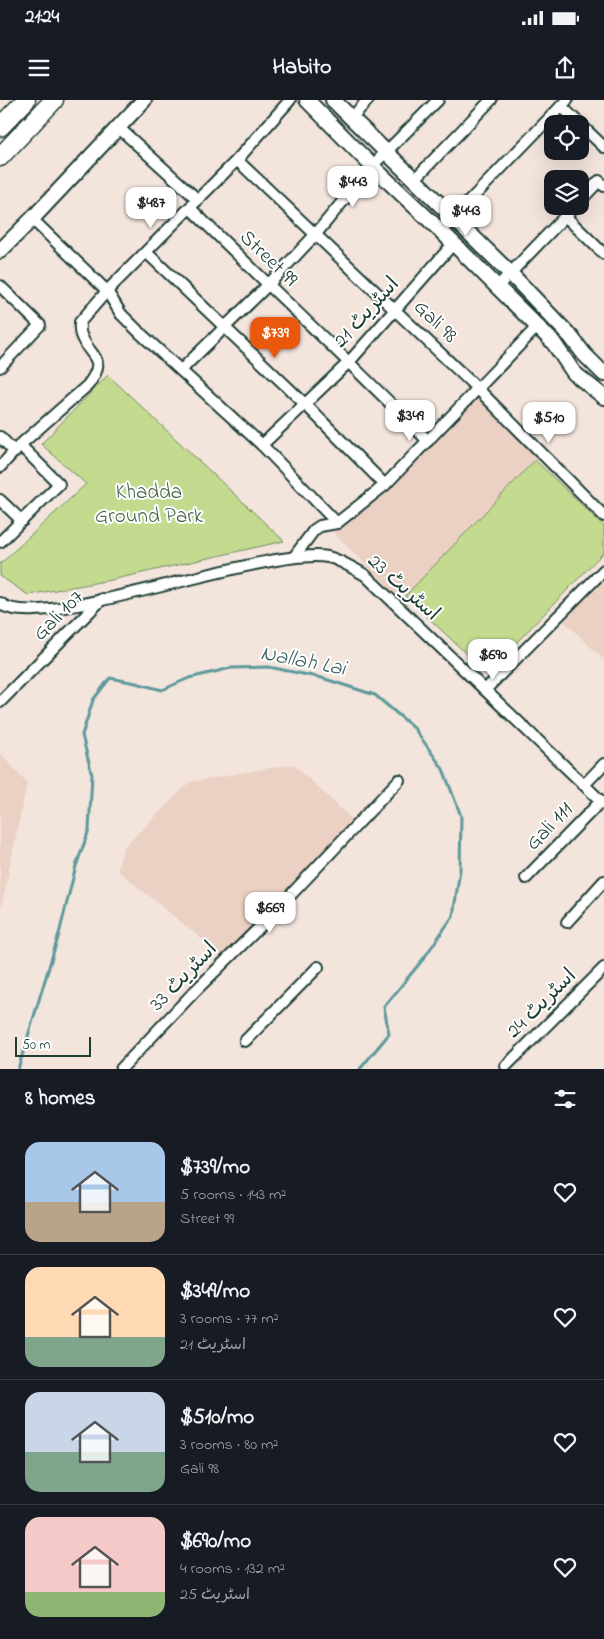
<!DOCTYPE html>
<meta charset="utf-8">
<style>
body{margin:0;font-family:"Indie Flower","Playpen Sans Arabic",sans-serif;background:#242831;color:#f1f3f6;height:100vh;display:flex;flex-direction:column;font-size:19px;white-space:nowrap}
*{box-sizing:border-box;margin:0}
p{font-size:16px;color:#9ea1a6}
.icon{flex:none;width:28px;height:28px;fill:none;stroke:currentColor;stroke-width:2;stroke-linecap:round;stroke-linejoin:round}
.map{position:relative;height:969px;overflow:hidden}
.panel{display:flex;flex-direction:column;background:#171b24;flex:1}
.panel>*{flex:none}
.fabs{position:absolute;left:544px;top:15px;display:grid;gap:10px}
.fabs a{display:grid;place-items:center;width:45px;height:45px;border-radius:10px;background:#171b24;box-shadow:0 5px 20px #0002;font-size:25px}
.scale{position:absolute;left:15px;bottom:12px;width:76px;box-sizing:border-box;padding-left:5px;border:2px solid #1f3d34;border-top:0;font-size:14px;line-height:18px;white-space:nowrap;color:#1f3d34;-webkit-text-stroke:4px #fff;paint-order:stroke}
.price{position:absolute;translate:-50% -42px;padding:0 11px;border-radius:10px;background:#fff;color:#222;font-size:16px;line-height:32px;filter:drop-shadow(0 1px 2px #0008)}
.price::after{content:'';position:absolute;left:50%;top:30px;width:15px;height:11px;margin-left:-8px;background:inherit;clip-path:polygon(0 0,100% 0,50% 100%)}
.price.current{background:#ea580c;color:#fff}
ul{padding:0;list-style:none}
li{display:flex;align-items:center;gap:15px;height:125px;padding:0 25px}
li+li{border-top:1px solid #363941}
li span{display:grid;place-items:center;flex:none;width:140px;height:100px;border-radius:15px;color:#555}
li>.icon{margin-inline-start:auto}
span .icon{width:60px;height:60px;fill:#fffc;stroke-width:1}
li b{font-size:21px}
h2{display:flex;justify-content:space-between;align-items:center;height:60px;padding:0 25px;font-size:21px}
.status{display:flex;justify-content:space-between;align-items:center;height:35px;padding:0 25px;background:#171b24;direction:ltr}
.status svg{height:14px;fill:currentColor}
header{display:flex;justify-content:space-between;align-items:center;height:65px;padding:0 25px;background:#171b24;font-size:22px;font-weight:700}
.map>svg:first-child{display:block}
</style>
<div class="status"><b>21:24</b><svg viewBox="0 0 49 12"><path d="M0 12V9h3v3zM5 12V6h3v6zM10 12V3h3v9zM15 12V0h3v12zM26 1h20v11H26zM47 4h2v5h-2z"/></svg></div>
<header><svg class="icon" aria-label="menu" viewBox="0 0 24 24"><path d="M4 6h16M4 12h16M4 18h16"/></svg>Habito<svg class="icon" aria-label="share" viewBox="0 0 24 24"><path d="M12 15V3M7 8l5-5 5 5M5 13v7h14v-7"/></svg></header>
<div class="map">
<svg width="604" height="969" viewBox="0 0 604 969">
<rect width="100%" height="100%" fill="#f3e4dc"/>
<filter id="ink" filterUnits="userSpaceOnUse"><feTurbulence type="fractalNoise" baseFrequency=".02" numOctaves="2"/><feDisplacementMap in="SourceGraphic" scale="10" xChannelSelector="R" yChannelSelector="G"/><feConvolveMatrix kernelMatrix="1 2 1 2 8 2 1 2 1" color-interpolation-filters="sRGB"/></filter>
<g filter="url(#ink)">
<g fill="#ebd1c4">
<path d="M 474,290 L 539,356 L 401,500 L 333,432 Z"/>
<path d="M 604,475 L 604,560 L 562,519 Z"/>
<path d="M 0,653 L 27,682 L 0,814 Z"/>
<path d="M 293,664 L 355,722 L 225,858 L 117,770 L 124,747 L 190,682 Z"/>
</g>
<g fill="#c3da8f" stroke="#718c62">
<path d="M 108,275 L 284,441 L 111,480 L 28,495 L 0,476 L 0,464 L 86,384 L 41,344 Z"/>
<path d="M 535,360 L 604,426 L 604,452 L 487,573 L 405,496 Z"/>
</g>
<g fill="none" stroke-linecap="round" stroke-linejoin="round">
<path stroke="#5d999b" stroke-width="3" d="M 18,969 L 59,834 L 76,766 L 89,730 L 92,675 L 82,635 L 93,600 L 110,578 L 136,583 L 162,590 L 189,578 L 231,568 L 269,567 L 322,578 L 375,595 L 414,628 L 443,669 L 461,716 L 460,770 L 453,816 L 424,858 L 384,907 L 389,934 L 360,969"/>
<defs>
<g id="street">
<path d="M 561,6 L 580,24"/>
<path d="M 351,18 L 368,0"/>
<path d="M 580,24 L 604,47"/>
<path d="M 118,27 L 198,100"/>
<path d="M 237,60 L 477,288 L 604,416"/>
<path d="M 415,79 L 491,0"/>
<path d="M 580,101 L 599,81 L 604,86"/>
<path d="M 190,108 C 269,186 350,262 428,341"/>
<path d="M 565,116 L 604,154"/>
<path d="M 32,119 L 107,191 L 121,214 L 140,233 L 262,345 L 337,423"/>
<path d="M 442,132 L 453,118 L 567,0"/>
<path d="M 146,152 L 305,304 L 385,385"/>
<path d="M 0,186 L 40,225 L 0,267"/>
<path d="M 497,187 L 575,106"/>
<path d="M 181,270 L 268,185 L 315,135 L 372,66 L 438,0"/>
<path d="M 0,337 L 15,352"/>
<path d="M 262,345 L 349,262 L 453,144"/>
<path d="M 0,367 L 20,345 L 88,285 C 109,257 89,258 81,235 C 79,231 80,226 80,222 L 107,191 L 237,60 L 290,0"/>
<path d="M 0,400 L 22,421"/>
<path d="M 0,442 L 59,384 L 20,345"/>
<path d="M 294,457 L 314,430 L 320,426 L 337,423 L 385,385 L 536,228"/>
<path d="M 0,503 C 36,536 262,446 328,457 C 341,460 354,469 365,475 L 604,704"/>
<path d="M 485,590 L 604,470"/>
<path d="M 0,602 L 102,499"/>
<path d="M 584,685 L 604,664"/>
<path d="M 526,778 L 601,701"/>
<path d="M 567,822 L 604,781"/>
<path d="M 245,941 L 318,867"/>
<path d="M 506,966 L 604,868"/>
<path d="M 121,969 L 195,891 L 268,819 L 399,680"/>
</g>
<g id="secondary">
<path d="M 307,0 L 372,66 L 442,132 L 553,242 L 574,273 L 604,297"/>
<path d="M 333,0 L 510,173 L 571,237 L 584,254 L 604,274"/>
<path d="M 0,151 L 32,119 L 144,0"/>
</g>
<g id="highway">
<path d="M 0,27 L 26,0"/>
<path d="M 0,57 L 54,0"/>
</g>
</defs>
<use href="#street" stroke="#1f3d34" stroke-width="14"/>
<use href="#secondary" stroke="#1f3d34" stroke-width="18"/>
<use href="#highway" stroke="#1f3d34" stroke-width="21"/>
<use href="#street" stroke="#fff" stroke-width="10"/>
<use href="#secondary" stroke="#fff" stroke-width="14"/>
<use href="#highway" stroke="#fff" stroke-width="18"/>
</g>
</g>
<g text-anchor="middle" dominant-baseline="central" stroke-width="4" stroke-linejoin="round" paint-order="stroke">
<g font-size="21" fill="#1f3d34" stroke="#fff">
<text transform="translate(268 159) rotate(44)">Street 99</text>
<text transform="translate(367 213) rotate(-48)">اسٹریٹ 21</text>
<text transform="translate(435 222) rotate(44)">Gali 98</text>
<text transform="translate(403 488) rotate(42)">اسٹریٹ 23</text>
<text transform="translate(59 516) rotate(-45)">Gali 107</text>
<text transform="translate(550 727) rotate(-46)">Gali 111</text>
<text transform="translate(184 877) rotate(-46)">اسٹریٹ 33</text>
<text transform="translate(542 904) rotate(-45)">اسٹریٹ 24</text>
</g>
<g font-size="21" fill="#48644b" stroke="#fff">
<text x="149" y="393">Khadda<tspan x="149" dy="24">Ground Park</tspan></text>
</g>
<g font-size="22" font-style="italic" fill="#39645f" stroke="#fff">
<text transform="translate(303 562) rotate(11)">Nallah Lai</text>
</g>
</g>
</svg>
<div class="fabs">
<a><svg class="icon" aria-label="locate" viewBox="0 0 24 24"><circle cx="12" cy="12" r="6"/><path d="M12 2v4M12 18v4M2 12h4M18 12h4"/></svg></a>
<a><svg class="icon" aria-label="layers" viewBox="0 0 24 24"><path d="M12 4l9 5-9 5-9-5zM3 14l9 5 9-5"/></svg></a>
</div>
<div class="scale">50 m</div>
<b class="price" style="left:353px;top:108px">$443</b>
<b class="price" style="left:151px;top:129px">$487</b>
<b class="price" style="left:466px;top:137px">$443</b>
<b class="price current" style="left:275px;top:259px">$739</b>
<b class="price" style="left:410px;top:342px">$349</b>
<b class="price" style="left:549px;top:344px">$510</b>
<b class="price" style="left:493px;top:581px">$690</b>
<b class="price" style="left:270px;top:834px">$669</b>
</div>
<section class="panel">
<h2>8 homes<svg class="icon" aria-label="filters" viewBox="0 0 24 24"><path d="M4 7h16M4 17h16"/><circle cx="9" cy="7" r="2"/><circle cx="15" cy="17" r="2"/></svg></h2>
<ul>
<li><span style="background:linear-gradient(#a9c7e8 60%,#b9a48a 0)"><svg class="icon" aria-label="home" viewBox="0 0 24 24"><path d="M3 11l9-7 9 7M6 9v11h12V9"/></svg></span><div><b>$739/mo</b><p>5 rooms · 143 m²</p><p>Street 99</p></div><svg class="icon" aria-label="heart" viewBox="0 0 24 24"><path d="M12 20l-8-8c-3-5 5-10 8-4 3-6 11-1 8 4z"/></svg></li>
<li><span style="background:linear-gradient(#ffd9b3 70%,#7fa58c 0)"><svg class="icon" aria-label="home" viewBox="0 0 24 24"><path d="M3 11l9-7 9 7M6 9v11h12V9"/></svg></span><div><b>$349/mo</b><p>3 rooms · 77 m²</p><p>اسٹریٹ 21</p></div><svg class="icon" aria-label="heart" viewBox="0 0 24 24"><path d="M12 20l-8-8c-3-5 5-10 8-4 3-6 11-1 8 4z"/></svg></li>
<li><span style="background:linear-gradient(#c9d6e8 60%,#7fa58c 0)"><svg class="icon" aria-label="home" viewBox="0 0 24 24"><path d="M3 11l9-7 9 7M6 9v11h12V9"/></svg></span><div><b>$510/mo</b><p>3 rooms · 80 m²</p><p>Gali 98</p></div><svg class="icon" aria-label="heart" viewBox="0 0 24 24"><path d="M12 20l-8-8c-3-5 5-10 8-4 3-6 11-1 8 4z"/></svg></li>
<li><span style="background:linear-gradient(#f6c9c9 75%,#8fb573 0)"><svg class="icon" aria-label="home" viewBox="0 0 24 24"><path d="M3 11l9-7 9 7M6 9v11h12V9"/></svg></span><div><b>$690/mo</b><p>4 rooms · 132 m²</p><p>اسٹریٹ 25</p></div><svg class="icon" aria-label="heart" viewBox="0 0 24 24"><path d="M12 20l-8-8c-3-5 5-10 8-4 3-6 11-1 8 4z"/></svg></li>
</ul>
</section>
